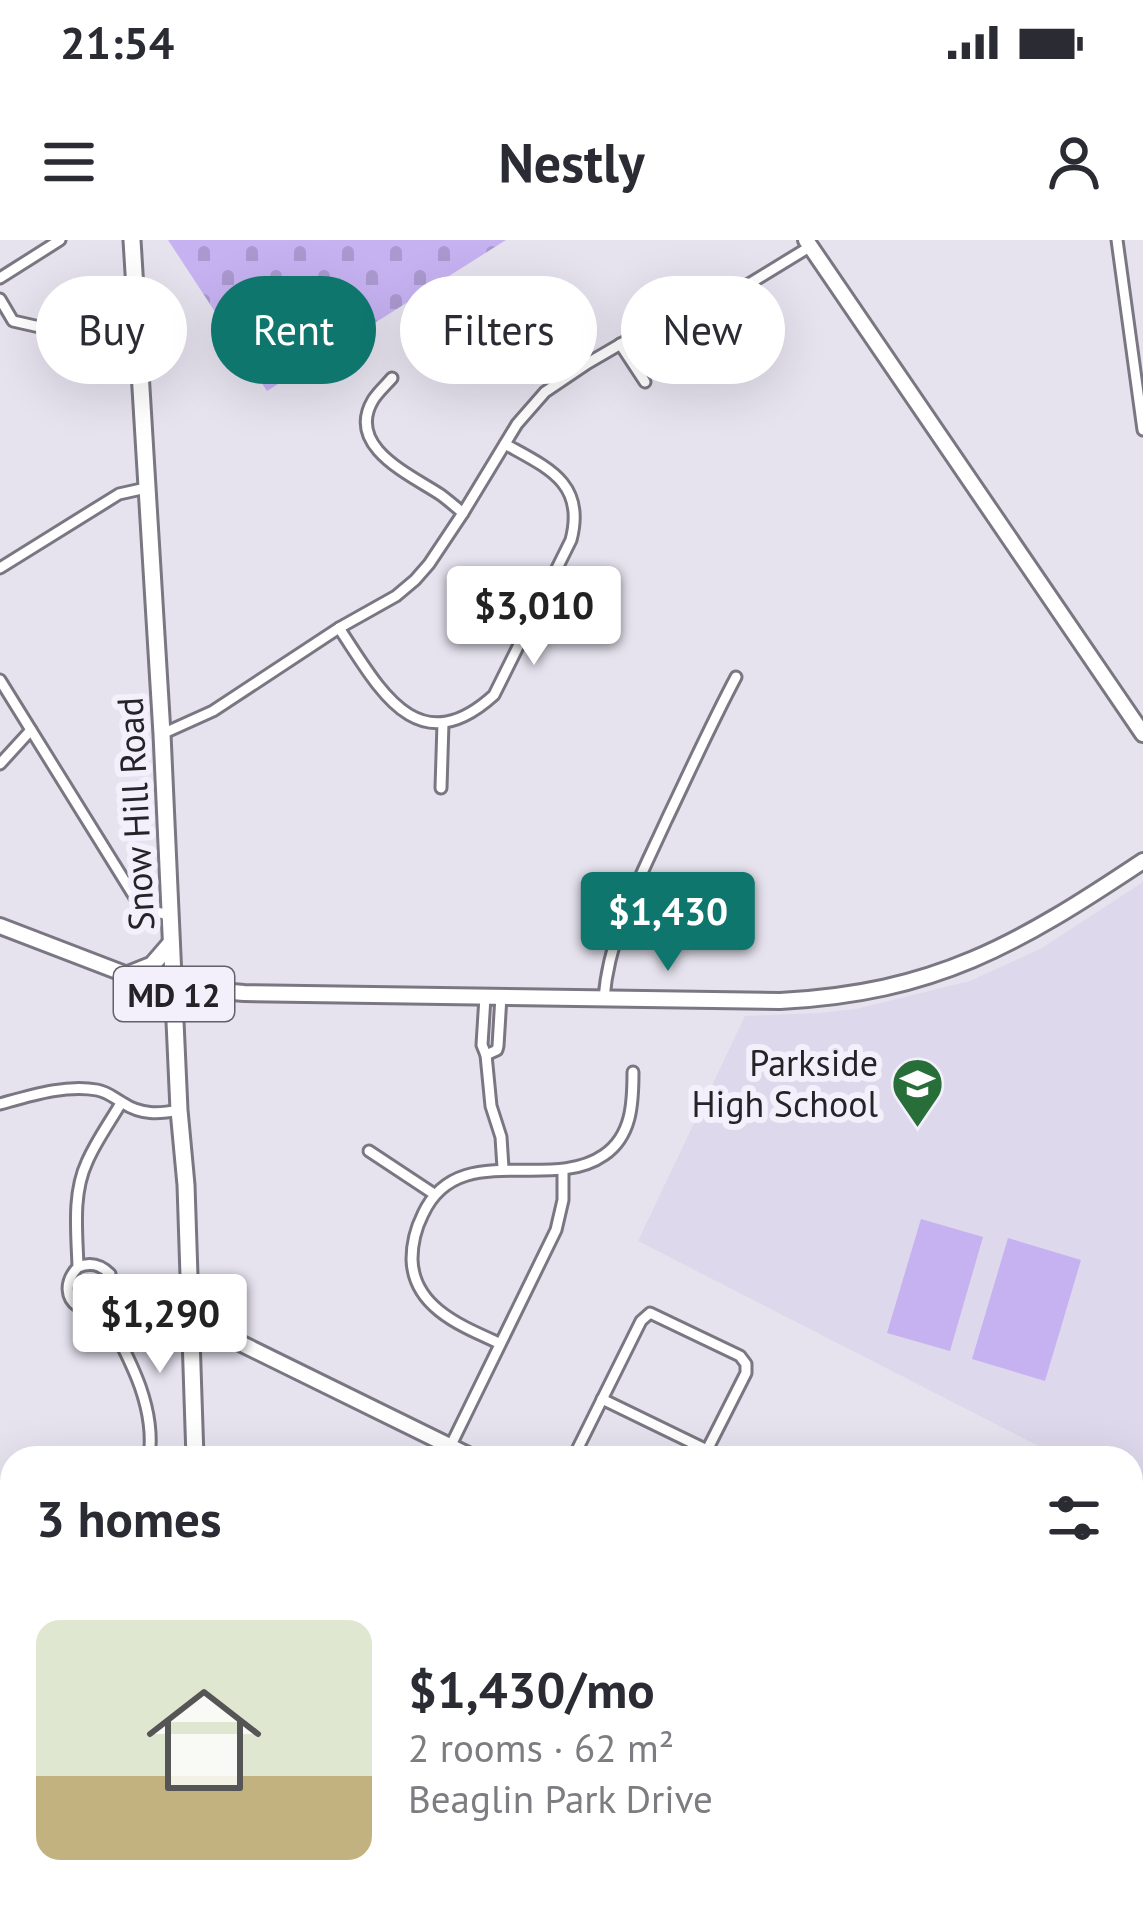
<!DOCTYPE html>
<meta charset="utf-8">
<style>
body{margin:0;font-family:"PT Sans",sans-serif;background:#f2f2f3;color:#2b2b33;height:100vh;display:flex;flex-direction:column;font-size:45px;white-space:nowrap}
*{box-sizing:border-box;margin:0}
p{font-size:39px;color:#7c7c81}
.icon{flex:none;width:66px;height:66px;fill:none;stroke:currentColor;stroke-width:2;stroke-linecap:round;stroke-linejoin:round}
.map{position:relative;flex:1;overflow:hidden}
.drawer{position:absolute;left:0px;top:1206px;width:1143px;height:471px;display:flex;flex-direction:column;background:#fff;border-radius:36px 36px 0 0;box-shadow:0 12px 48px #0002}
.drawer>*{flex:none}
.top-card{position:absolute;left:36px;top:36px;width:1071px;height:108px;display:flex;gap:24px}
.price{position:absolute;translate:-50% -102px;padding:0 27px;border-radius:12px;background:#fff;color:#222;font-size:39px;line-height:78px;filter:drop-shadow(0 3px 6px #0008)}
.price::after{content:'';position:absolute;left:50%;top:72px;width:36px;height:27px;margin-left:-18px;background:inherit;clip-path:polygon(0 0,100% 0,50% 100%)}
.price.active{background:#0f766e;color:#fff}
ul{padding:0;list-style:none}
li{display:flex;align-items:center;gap:36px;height:300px;padding:0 36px}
li span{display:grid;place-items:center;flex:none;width:336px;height:240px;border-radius:24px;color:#555}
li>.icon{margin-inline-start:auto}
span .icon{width:144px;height:144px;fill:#fffc;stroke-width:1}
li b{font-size:51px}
h2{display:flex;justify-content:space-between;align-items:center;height:144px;padding:0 36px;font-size:51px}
.pill{padding:0 42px;border-radius:54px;background:#fff;box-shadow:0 12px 48px #0002;font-size:42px;line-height:108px}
.pill.active{background:#0f766e;color:#fff}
.status{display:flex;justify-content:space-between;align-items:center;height:84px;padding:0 60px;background:#fff;direction:ltr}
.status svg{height:33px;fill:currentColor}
header{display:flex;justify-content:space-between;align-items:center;height:156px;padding:0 36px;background:#fff;font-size:54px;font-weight:700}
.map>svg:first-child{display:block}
</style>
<div class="status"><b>21:54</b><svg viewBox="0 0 49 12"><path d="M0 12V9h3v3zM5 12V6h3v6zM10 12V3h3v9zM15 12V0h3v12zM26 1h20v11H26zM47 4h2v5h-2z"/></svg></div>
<header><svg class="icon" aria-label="menu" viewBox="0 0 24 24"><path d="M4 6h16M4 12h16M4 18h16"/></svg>Nestly<svg class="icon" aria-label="person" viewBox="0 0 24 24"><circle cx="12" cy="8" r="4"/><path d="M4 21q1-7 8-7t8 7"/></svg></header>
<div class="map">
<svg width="1143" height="1676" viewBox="0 0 1143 1676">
<defs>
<pattern id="cemetery-stones" width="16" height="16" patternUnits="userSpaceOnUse" patternTransform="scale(3)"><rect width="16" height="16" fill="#c6b2f1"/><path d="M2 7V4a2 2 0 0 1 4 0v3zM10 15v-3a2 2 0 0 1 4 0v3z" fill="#aa99cf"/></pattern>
</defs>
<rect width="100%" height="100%" fill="#e6e3ef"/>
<path fill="#ddd8eb" d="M 1143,642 L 1143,1259 L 1131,1253 L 1131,1218 L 1062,1218 L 638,1001 L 745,776 L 819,773 L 856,769 L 970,741 L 1042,708 Z"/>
<path fill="url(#cemetery-stones)" d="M 168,0 L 506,0 L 267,151 Z"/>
<g fill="#c6b2f1">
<path d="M 921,979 L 983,997 L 950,1111 L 887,1093 Z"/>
<path d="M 1008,998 L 1081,1020 L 1045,1141 L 972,1119 Z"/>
</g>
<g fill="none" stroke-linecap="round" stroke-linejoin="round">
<defs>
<g id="street">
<path d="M 1117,0 L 1143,190"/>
<path d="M 0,38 L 60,0"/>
<path d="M 0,59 L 13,81 L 44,88 L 69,101 L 82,100 L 136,60"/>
<path d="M 620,104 L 645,142"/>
<path d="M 392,138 C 386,145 378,152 373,160 C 345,207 411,235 441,255 C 449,261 456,267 463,273"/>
<path d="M 0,328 L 119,254 L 146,248"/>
<path d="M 339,388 C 379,448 417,525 494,455 L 571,300 C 586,243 548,228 505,204"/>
<path d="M 0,440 L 139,664 L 148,670 L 169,675"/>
<path d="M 162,494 L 213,471 L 339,388 L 396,356 L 415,340 L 429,324 L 463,273 L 517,184 L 545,152 L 588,123 L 662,80 L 731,55 L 811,6"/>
<path d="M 0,524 L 31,490"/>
<path d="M 441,548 L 443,483"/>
<path d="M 485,757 L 482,805 L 486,815 L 491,866 L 501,897 L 503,928"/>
<path d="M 604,758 C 609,695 640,638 666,581 C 689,533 711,484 736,437"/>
<path d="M 486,815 L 497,810 L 498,806 L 501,756"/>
<path d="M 0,864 C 29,856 66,844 97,850 C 108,852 114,858 123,863 C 141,875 159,874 179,870"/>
<path d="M 369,911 L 434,954"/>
<path d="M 78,1027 C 90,1022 100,1024 110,1034 L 113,1052 C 94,1090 48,1059 78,1027 C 77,993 72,954 87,922 C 96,901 110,882 121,863"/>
<path d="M 111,1057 C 136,1075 159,1079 189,1078"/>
<path d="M 102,1067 C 126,1113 157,1164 149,1218"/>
<path d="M 499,1103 C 461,1086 413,1067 412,1019 C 412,1003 416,988 423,974 C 458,898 550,953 604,915 C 632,896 633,863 633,832"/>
<path d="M 602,1159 L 707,1210"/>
<path d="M 451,1205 L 556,990 L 563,960 L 563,930"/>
<path d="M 573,1218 L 641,1081 L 650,1073 L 740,1116 L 746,1124 L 746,1133 L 703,1218"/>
<path d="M 0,1326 L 12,1326"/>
<path d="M 0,1410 L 12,1403"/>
<path d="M 0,1507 L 12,1500"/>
<path d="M 0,1560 L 12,1542"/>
<path d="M 109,1676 L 114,1665"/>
<path d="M 193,1676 L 201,1665"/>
</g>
<g id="secondary">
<path d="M 806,0 L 1143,494"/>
<path d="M 0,686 L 138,739 L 174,747 L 244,753 L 780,761 C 935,753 1017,705 1143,621"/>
<path d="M 189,1078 L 474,1218"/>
<path d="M 1131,1565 L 1143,1572"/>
</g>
<g id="primary">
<path d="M 132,0 L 162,494 L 179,870 L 186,945 L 195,1218"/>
<path d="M 127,735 L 152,725 L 171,703"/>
<path d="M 272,1665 L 274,1676"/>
</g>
</defs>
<use href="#street" stroke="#7a7782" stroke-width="15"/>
<use href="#secondary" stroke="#7a7782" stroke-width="20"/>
<use href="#primary" stroke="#7a7782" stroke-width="21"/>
<use href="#street" stroke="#fff" stroke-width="9"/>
<use href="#secondary" stroke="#fff" stroke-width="14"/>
<use href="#primary" stroke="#fff" stroke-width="15"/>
</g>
<defs>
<symbol id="school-pin" viewBox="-11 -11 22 30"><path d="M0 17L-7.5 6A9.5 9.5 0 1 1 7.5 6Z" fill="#286e39" stroke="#f3f0fc"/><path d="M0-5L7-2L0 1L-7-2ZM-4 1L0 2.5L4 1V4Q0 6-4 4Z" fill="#fff"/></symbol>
</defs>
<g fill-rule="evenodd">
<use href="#school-pin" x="888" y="814" width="59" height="81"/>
</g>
<g text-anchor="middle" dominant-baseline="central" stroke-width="12" stroke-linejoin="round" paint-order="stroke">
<rect fill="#f3f0fc" stroke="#626068" stroke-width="3" x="114" y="727" width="120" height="54" rx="9"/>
<g font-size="33" font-weight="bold" fill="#242328">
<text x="174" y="754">MD 12</text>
</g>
<g font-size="36" fill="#242328" stroke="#f3f0fc">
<text transform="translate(135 574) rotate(-93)">Snow Hill Road</text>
</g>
<g font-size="36" fill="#242328" stroke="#f3f0fc" text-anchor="end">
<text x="878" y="822">Parkside<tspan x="878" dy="41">High School</tspan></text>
</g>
</g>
</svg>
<b class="price" style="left:534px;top:428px">$3,010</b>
<b class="price active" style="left:668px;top:734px">$1,430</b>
<b class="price" style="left:160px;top:1136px">$1,290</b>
<div class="top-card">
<a class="pill">Buy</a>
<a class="pill active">Rent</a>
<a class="pill">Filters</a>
<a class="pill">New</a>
</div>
<section class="drawer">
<h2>3 homes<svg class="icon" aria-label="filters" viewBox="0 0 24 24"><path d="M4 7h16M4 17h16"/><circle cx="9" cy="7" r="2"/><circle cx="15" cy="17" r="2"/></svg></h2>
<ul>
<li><span style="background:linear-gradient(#dfe7d0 65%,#c2b280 0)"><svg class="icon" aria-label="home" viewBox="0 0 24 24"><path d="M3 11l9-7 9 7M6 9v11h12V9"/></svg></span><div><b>$1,430/mo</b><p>2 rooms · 62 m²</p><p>Beaglin Park Drive</p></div></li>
</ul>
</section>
</div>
